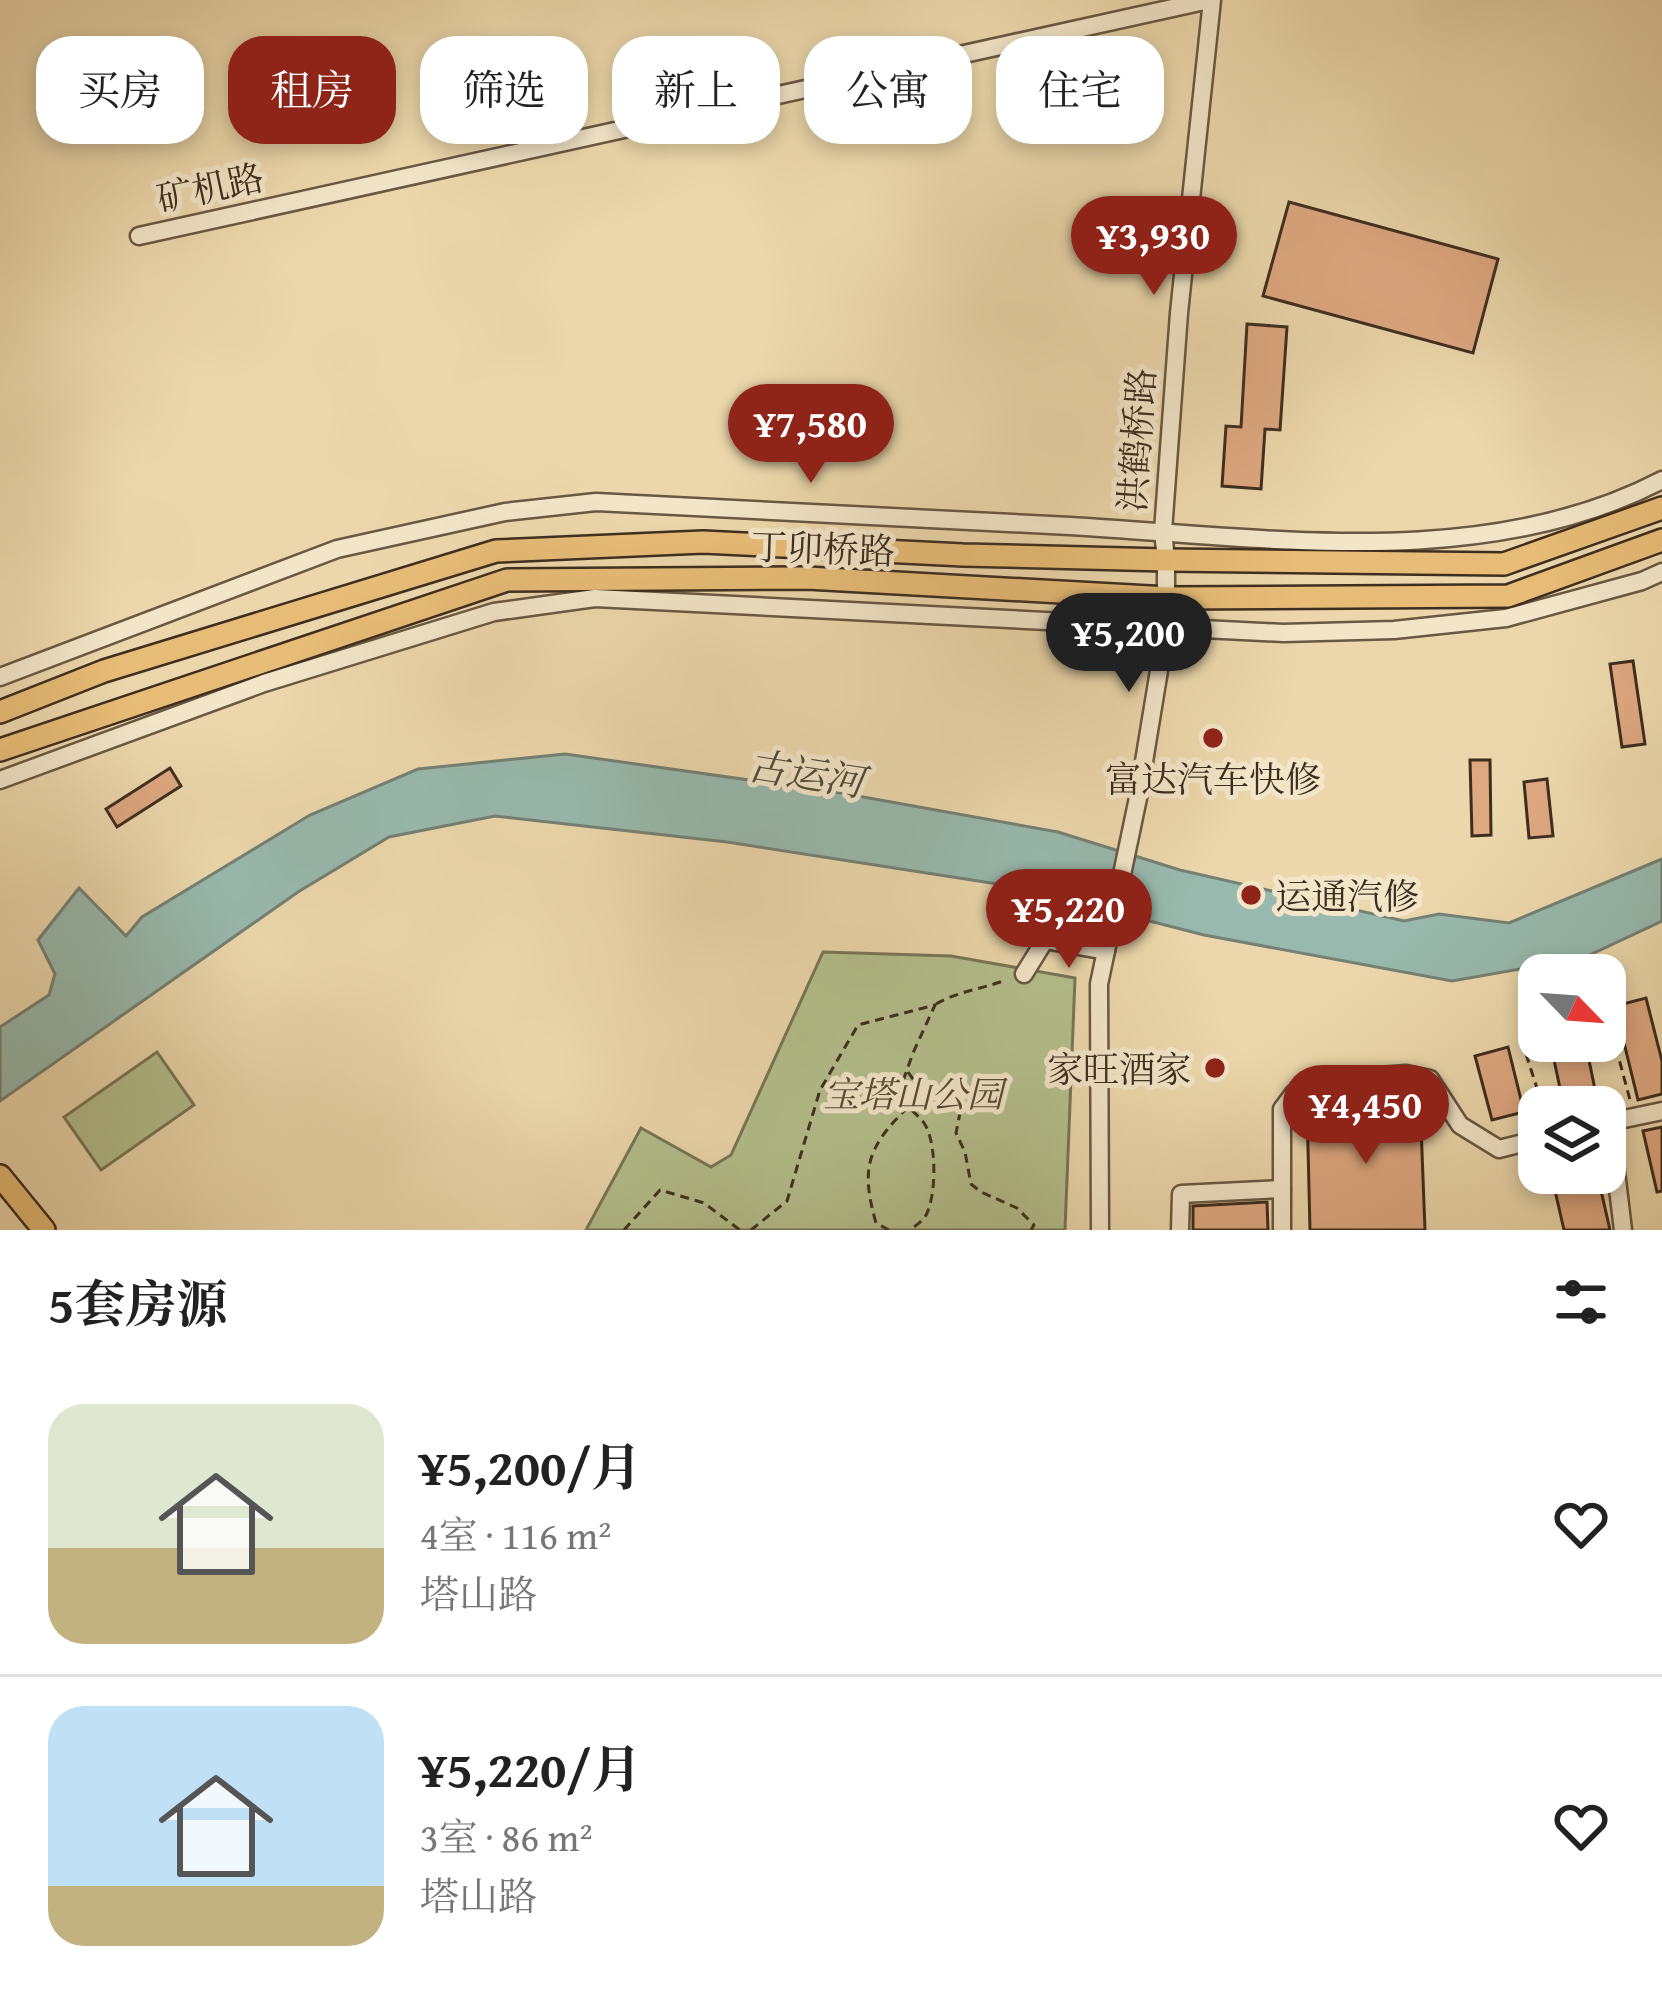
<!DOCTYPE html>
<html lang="zh">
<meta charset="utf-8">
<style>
body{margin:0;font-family:"Gentium Book Plus","Noto Serif SC",serif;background:#f2f2f2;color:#222;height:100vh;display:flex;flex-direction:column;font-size:45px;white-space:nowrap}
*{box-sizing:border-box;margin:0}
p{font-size:39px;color:#767676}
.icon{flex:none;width:66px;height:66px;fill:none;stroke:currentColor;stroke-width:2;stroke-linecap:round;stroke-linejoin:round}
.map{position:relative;height:1230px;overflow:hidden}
.details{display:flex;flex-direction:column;background:#fff;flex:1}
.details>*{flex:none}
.top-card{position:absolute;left:36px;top:36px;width:1590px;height:108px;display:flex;gap:24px}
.needle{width:78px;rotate:115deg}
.controls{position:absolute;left:1518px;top:954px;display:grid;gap:24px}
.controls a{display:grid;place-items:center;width:108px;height:108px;border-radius:24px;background:#fff;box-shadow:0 6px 18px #0003;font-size:60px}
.price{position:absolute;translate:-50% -102px;padding:0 27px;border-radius:42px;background:#8f2418;color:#fff;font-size:39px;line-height:78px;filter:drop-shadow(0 3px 6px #0008)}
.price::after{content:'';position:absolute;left:50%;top:72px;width:36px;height:27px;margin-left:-18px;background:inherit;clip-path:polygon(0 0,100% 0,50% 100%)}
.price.on{background:#222;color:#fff}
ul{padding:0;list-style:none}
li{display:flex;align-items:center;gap:36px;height:300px;padding:0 48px}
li+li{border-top:3px solid #e0e0e0}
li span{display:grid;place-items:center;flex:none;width:336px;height:240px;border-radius:36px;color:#555}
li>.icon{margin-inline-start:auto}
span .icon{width:144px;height:144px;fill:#fffc;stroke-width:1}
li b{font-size:51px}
h2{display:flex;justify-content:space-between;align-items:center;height:144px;padding:0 48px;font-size:51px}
.chip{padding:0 42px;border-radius:36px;background:#fff;box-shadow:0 6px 18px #0003;font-size:42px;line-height:108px}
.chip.on{background:#8f2418;color:#fff}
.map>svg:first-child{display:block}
</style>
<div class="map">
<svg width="1662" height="1230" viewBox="0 0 1662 1230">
<rect width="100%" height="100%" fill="#ebd7ab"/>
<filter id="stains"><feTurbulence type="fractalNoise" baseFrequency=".00167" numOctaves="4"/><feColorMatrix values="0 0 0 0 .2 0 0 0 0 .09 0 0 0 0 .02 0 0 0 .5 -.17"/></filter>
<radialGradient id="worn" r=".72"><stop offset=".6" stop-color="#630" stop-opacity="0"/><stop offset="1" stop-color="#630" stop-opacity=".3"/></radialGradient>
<g fill="#b3bf8c" stroke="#787656" stroke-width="3">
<path d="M 823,952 L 951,956 L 1075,978 L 1065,1230 L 586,1230 L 641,1128 L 711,1167 L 731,1155 Z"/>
<path d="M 157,1052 L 194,1105 L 101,1170 L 64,1117 Z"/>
</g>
<path fill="#98b9ad" stroke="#748174" stroke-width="3" d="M 565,754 L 841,793 L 1058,832 L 1180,870 L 1404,921 L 1439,914 L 1509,923 L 1662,859 L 1662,921 L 1583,958 L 1452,981 L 1204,935 L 1017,887 L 727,842 L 495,816 L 389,837 L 298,892 L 0,1101 L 0,1027 L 49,995 L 55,974 L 38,940 L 79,888 L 126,936 L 142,917 L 310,815 L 418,769 Z"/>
<g fill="#dea881" stroke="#3e2e1f" stroke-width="3">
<path d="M 1289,202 L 1498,259 L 1473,353 L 1263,296 Z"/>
<path d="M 1247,324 L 1287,327 L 1280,430 L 1265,429 L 1261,489 L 1222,486 L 1226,426 L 1241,427 Z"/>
<path d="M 1633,661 L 1645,744 L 1622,747 L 1610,664 Z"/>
<path d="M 1470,760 L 1490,760 L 1491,835 L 1472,836 Z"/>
<path d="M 170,768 L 181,786 L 117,827 L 106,809 Z"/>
<path d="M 1547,779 L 1553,836 L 1529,838 L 1524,782 Z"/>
<path d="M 1646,998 L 1662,1061 L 1662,1094 L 1638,1100 L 1615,1006 Z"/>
<path d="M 1550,1041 L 1585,1041 L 1598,1104 L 1564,1107 Z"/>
<path d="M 1508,1047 L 1524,1112 L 1492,1120 L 1475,1056 Z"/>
<path d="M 1420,1100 L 1425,1230 L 1310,1230 L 1307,1106 Z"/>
<path d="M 1662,1127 L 1662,1191 L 1657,1192 L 1643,1131 Z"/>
<path d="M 1551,1173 L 1597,1173 L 1610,1230 L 1564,1230 Z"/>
<path d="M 1267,1202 L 1268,1230 L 1193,1230 L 1193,1206 Z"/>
</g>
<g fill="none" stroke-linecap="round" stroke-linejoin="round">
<defs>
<g id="minor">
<path d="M 139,236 L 1209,0"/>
<path d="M 0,677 L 337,549 L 505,512 L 596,502 C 754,510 912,518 1070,526 C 1263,537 1484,573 1662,480"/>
<path d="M 0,780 L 264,683 L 494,612 L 595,598 L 1283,633 L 1394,630 L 1506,618 L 1642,581 L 1662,572"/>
<path d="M 1024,974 L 1045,940 L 1106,951"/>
<path d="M 1610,1122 L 1623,1230"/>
<path d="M 1605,1123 L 1662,1111"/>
<path d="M 1100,1230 L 1099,984 L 1138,798 L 1166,628 L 1166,560 L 1163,531 L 1179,313 L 1212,0"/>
<path d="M 1180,1230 L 1181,1194 L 1282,1189"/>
<path d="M 1282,1230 L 1282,1109 L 1294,1093 L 1342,1079 L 1406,1074 L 1430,1079 L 1460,1125 L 1499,1149 L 1539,1139"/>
</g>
<g id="major">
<path d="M 0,712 L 104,671 L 496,551 L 703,542 L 963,555 L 1166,560 L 1504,564 L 1662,508"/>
<path d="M 0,750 L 507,580 L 807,578 L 1168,598 L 1508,596 L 1662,540"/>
<path d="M 0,1176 L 44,1230"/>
</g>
</defs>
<use href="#minor" stroke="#695842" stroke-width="21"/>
<use href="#major" stroke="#3e2e1f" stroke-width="26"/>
<g stroke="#3e2e1f" stroke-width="3" stroke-dasharray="9 6" stroke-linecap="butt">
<path d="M 936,1004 C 959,991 982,989 1006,980"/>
<path d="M 1608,1018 L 1630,1100"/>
<path d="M 1526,1054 L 1543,1107"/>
<path d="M 908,1072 L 917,1085 L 936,1085 L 962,1103 L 956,1133 L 965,1152 L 971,1184 L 981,1192 L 1017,1208 L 1034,1225 L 1031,1230"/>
<path d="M 624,1230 L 660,1190 L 704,1203 L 740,1230"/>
<path d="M 751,1230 L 787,1201 L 820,1090 L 858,1025 L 935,1005 L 913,1053 L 898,1095 C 906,1106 916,1113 924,1123 C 937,1142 937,1197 925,1217 C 922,1221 914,1227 910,1230"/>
<path d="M 889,1230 L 876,1223 C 861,1170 866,1149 906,1109"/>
</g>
<use href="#minor" stroke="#f2e5c8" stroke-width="16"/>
<use href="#major" stroke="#e6bc76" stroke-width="21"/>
</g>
<g fill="#8f2418" stroke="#f2e5c8" stroke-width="4.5">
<circle cx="1213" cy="738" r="12"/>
<circle cx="1251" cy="895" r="12"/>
<circle cx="1215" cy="1068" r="12"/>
</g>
<g text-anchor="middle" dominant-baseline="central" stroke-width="10" stroke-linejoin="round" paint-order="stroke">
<g font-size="36" fill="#3e2e1f" stroke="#f2e5c8">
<text transform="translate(210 187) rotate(-12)">矿机路</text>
<text transform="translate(1136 440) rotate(-86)">洪鹤桥路</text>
<text transform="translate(823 548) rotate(2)">丁卯桥路</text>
</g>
<g font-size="36" fill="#3e2e1f" stroke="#f2e5c8">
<text x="1213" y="778">富达汽车快修</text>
<text x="1275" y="895" text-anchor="start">运通汽修</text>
<text x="1191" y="1068" text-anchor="end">家旺酒家</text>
</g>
<g font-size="36" font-style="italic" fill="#554b35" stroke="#f2e5c8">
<text x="913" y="1093">宝塔山公园</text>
</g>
<g font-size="39" font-style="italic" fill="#504a3b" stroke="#f2e5c8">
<text transform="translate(806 773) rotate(9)">古运河</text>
</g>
</g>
<rect width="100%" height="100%" filter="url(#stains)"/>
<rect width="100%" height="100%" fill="url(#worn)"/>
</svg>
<div class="controls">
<a><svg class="needle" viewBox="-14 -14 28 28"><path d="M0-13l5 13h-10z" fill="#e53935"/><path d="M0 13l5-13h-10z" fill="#767676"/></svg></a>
<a><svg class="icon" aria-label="layers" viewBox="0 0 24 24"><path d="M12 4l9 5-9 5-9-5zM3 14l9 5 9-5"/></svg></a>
</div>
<b class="price" style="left:1154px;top:298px">¥3,930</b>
<b class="price" style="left:811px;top:486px">¥7,580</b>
<b class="price on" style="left:1129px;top:695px">¥5,200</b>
<b class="price" style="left:1069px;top:971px">¥5,220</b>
<b class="price" style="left:1366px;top:1167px">¥4,450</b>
<div class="top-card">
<a class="chip">买房</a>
<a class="chip on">租房</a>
<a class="chip">筛选</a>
<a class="chip">新上</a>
<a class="chip">公寓</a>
<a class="chip">住宅</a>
</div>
</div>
<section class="details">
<h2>5套房源<svg class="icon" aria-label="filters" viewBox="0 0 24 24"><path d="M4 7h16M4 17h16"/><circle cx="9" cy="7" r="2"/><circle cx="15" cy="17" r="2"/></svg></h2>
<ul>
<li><span style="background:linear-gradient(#dfe7d0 60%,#c2b280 0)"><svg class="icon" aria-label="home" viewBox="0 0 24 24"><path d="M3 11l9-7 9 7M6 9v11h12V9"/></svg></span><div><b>¥5,200/月</b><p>4室 · 116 m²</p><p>塔山路</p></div><svg class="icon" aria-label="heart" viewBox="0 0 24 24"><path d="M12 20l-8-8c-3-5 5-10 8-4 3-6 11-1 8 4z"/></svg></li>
<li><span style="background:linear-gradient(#bfe0f5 75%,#c2b280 0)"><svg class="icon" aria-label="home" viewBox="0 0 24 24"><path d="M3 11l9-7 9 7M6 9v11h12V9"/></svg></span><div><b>¥5,220/月</b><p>3室 · 86 m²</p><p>塔山路</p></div><svg class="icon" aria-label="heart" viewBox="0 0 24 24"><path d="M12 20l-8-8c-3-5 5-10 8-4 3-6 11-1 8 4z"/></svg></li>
</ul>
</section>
